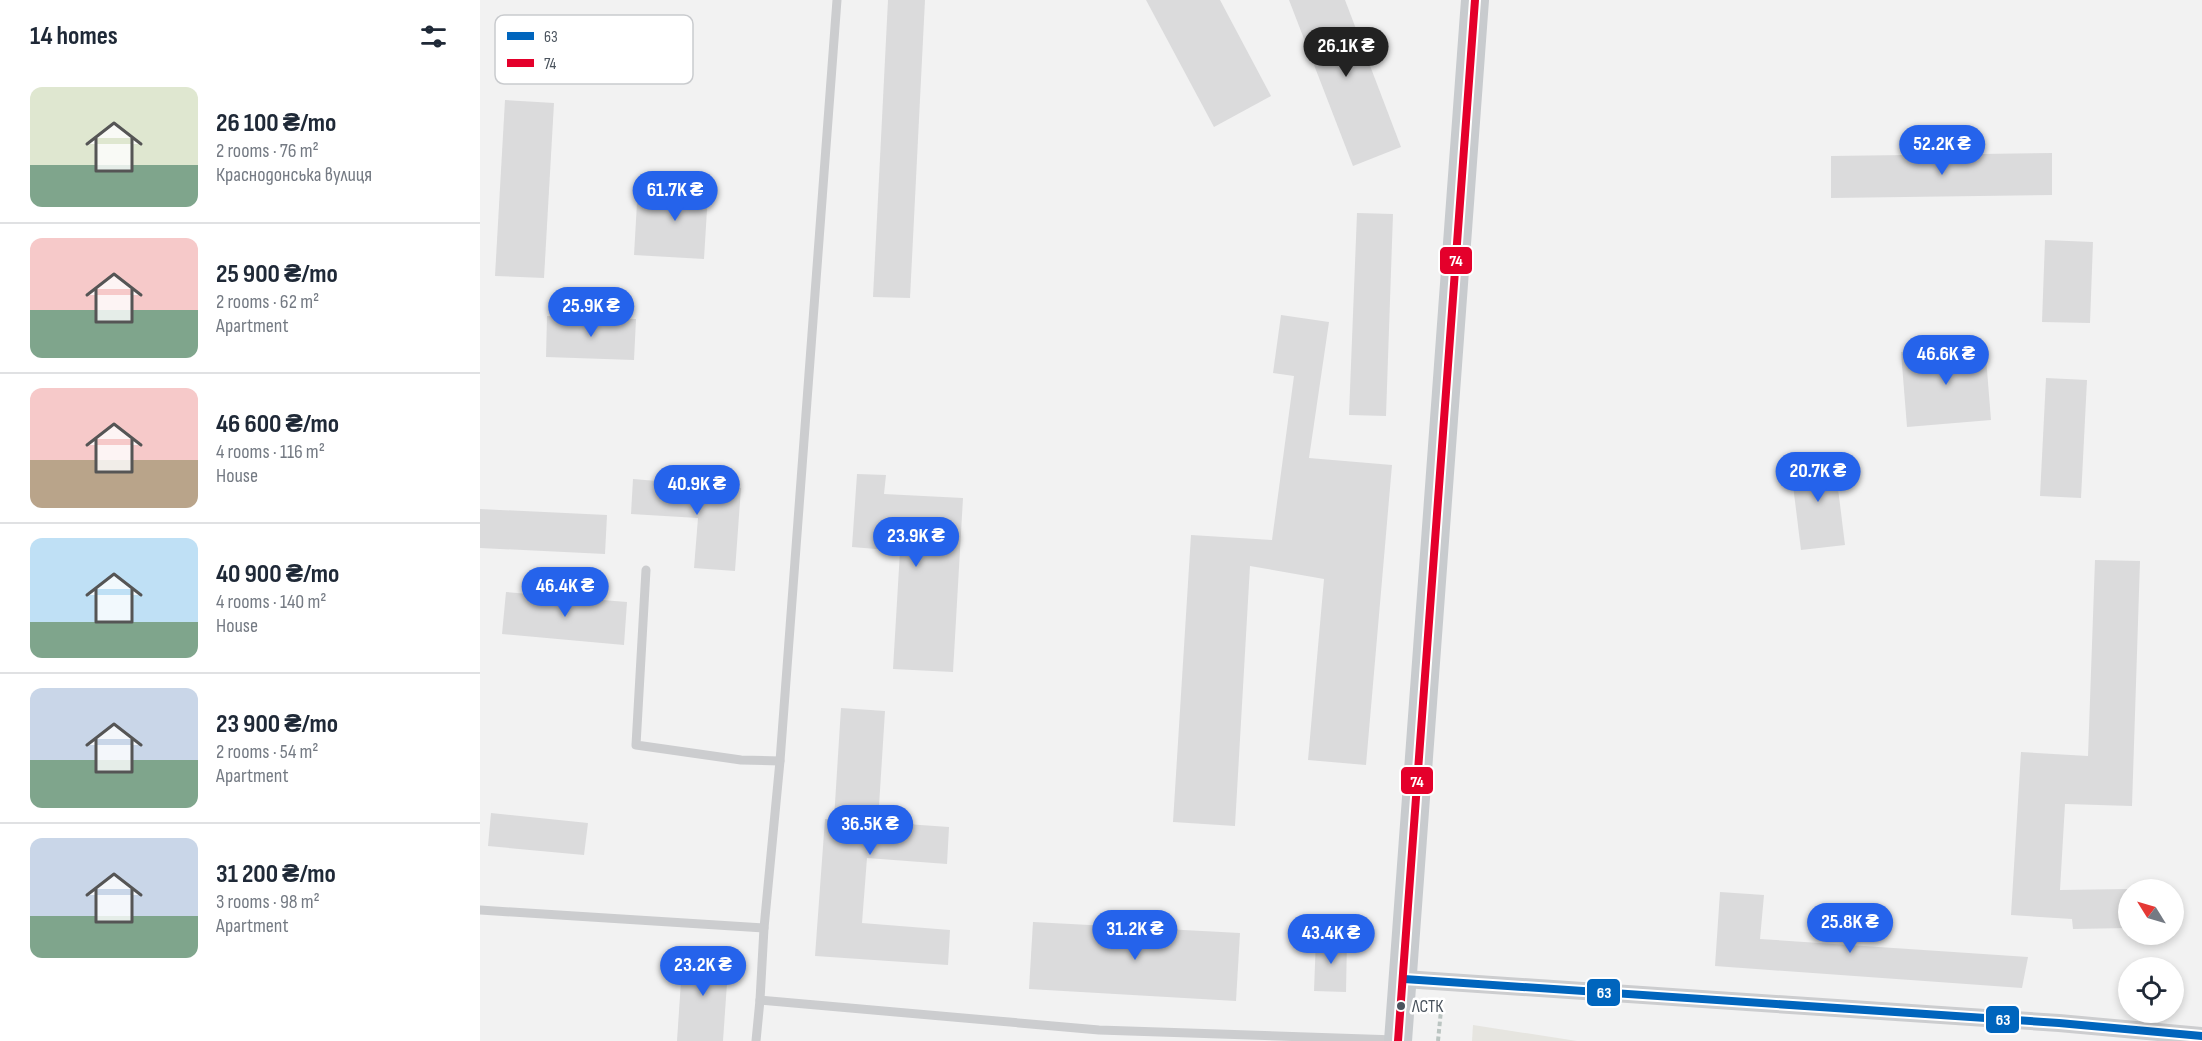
<!DOCTYPE html>
<meta charset="utf-8">
<style>
body{margin:0;font-family:"Sofia Sans Condensed",sans-serif;background:#f2f2f3;color:#1f2937;height:100vh;display:flex;flex-direction:column;font-size:22px;white-space:nowrap}
*{box-sizing:border-box;margin:0}
p{font-size:20px;color:#747a83}
.icon{flex:none;width:33px;height:33px;fill:none;stroke:currentColor;stroke-width:2;stroke-linecap:round;stroke-linejoin:round}
.map{position:relative;flex:1;overflow:hidden}
.panel{display:flex;flex-direction:column;background:#fff;width:480px}
.panel>*{flex:none}
.needle{width:39px;rotate:307deg}
.controls{position:absolute;left:1638px;top:879px;display:grid;gap:12px}
.controls a{display:grid;place-items:center;width:66px;height:66px;border-radius:50%;background:#fff;box-shadow:0 3px 9px #0003;font-size:30px}
.price{position:absolute;translate:-50% -51px;padding:0 14px;border-radius:21px;background:#2563eb;color:#fff;font-size:20px;line-height:39px;filter:drop-shadow(0 2px 3px #0008)}
.price::after{content:'';position:absolute;left:50%;top:36px;width:18px;height:14px;margin-left:-9px;background:inherit;clip-path:polygon(0 0,100% 0,50% 100%)}
.price.current{background:#222;color:#fff}
ul{padding:0;list-style:none}
li{display:flex;align-items:center;gap:18px;height:150px;padding:0 30px}
li+li{border-top:2px solid #e0e1e3}
li span{display:grid;place-items:center;flex:none;width:168px;height:120px;border-radius:12px;color:#555}
li>.icon{margin-inline-start:auto}
span .icon{width:72px;height:72px;fill:#fffc;stroke-width:1}
li b{font-size:26px}
h2{display:flex;justify-content:space-between;align-items:center;height:72px;padding:0 30px;font-size:26px}
main{display:flex;flex:1;min-height:0}
.map>svg:first-child{display:block}
</style>
<main>
<section class="panel">
<h2>14 homes<svg class="icon" aria-label="filters" viewBox="0 0 24 24"><path d="M4 7h16M4 17h16"/><circle cx="9" cy="7" r="2"/><circle cx="15" cy="17" r="2"/></svg></h2>
<ul>
<li><span style="background:linear-gradient(#dfe7d0 65%,#7fa58c 0)"><svg class="icon" aria-label="home" viewBox="0 0 24 24"><path d="M3 11l9-7 9 7M6 9v11h12V9"/></svg></span><div><b>26 100 ₴/mo</b><p>2 rooms · 76 m²</p><p>Краснодонська вулиця</p></div></li>
<li><span style="background:linear-gradient(#f6c9c9 60%,#7fa58c 0)"><svg class="icon" aria-label="home" viewBox="0 0 24 24"><path d="M3 11l9-7 9 7M6 9v11h12V9"/></svg></span><div><b>25 900 ₴/mo</b><p>2 rooms · 62 m²</p><p>Apartment</p></div></li>
<li><span style="background:linear-gradient(#f6c9c9 60%,#b9a48a 0)"><svg class="icon" aria-label="home" viewBox="0 0 24 24"><path d="M3 11l9-7 9 7M6 9v11h12V9"/></svg></span><div><b>46 600 ₴/mo</b><p>4 rooms · 116 m²</p><p>House</p></div></li>
<li><span style="background:linear-gradient(#bfe0f5 70%,#7fa58c 0)"><svg class="icon" aria-label="home" viewBox="0 0 24 24"><path d="M3 11l9-7 9 7M6 9v11h12V9"/></svg></span><div><b>40 900 ₴/mo</b><p>4 rooms · 140 m²</p><p>House</p></div></li>
<li><span style="background:linear-gradient(#c9d6e8 60%,#7fa58c 0)"><svg class="icon" aria-label="home" viewBox="0 0 24 24"><path d="M3 11l9-7 9 7M6 9v11h12V9"/></svg></span><div><b>23 900 ₴/mo</b><p>2 rooms · 54 m²</p><p>Apartment</p></div></li>
<li><span style="background:linear-gradient(#c9d6e8 65%,#7fa58c 0)"><svg class="icon" aria-label="home" viewBox="0 0 24 24"><path d="M3 11l9-7 9 7M6 9v11h12V9"/></svg></span><div><b>31 200 ₴/mo</b><p>3 rooms · 98 m²</p><p>Apartment</p></div></li>
</ul>
</section>
<div class="map">
<svg width="1722" height="1041" viewBox="0 0 1722 1041">
<rect width="100%" height="100%" fill="#f2f2f2"/>
<path fill="#e6e5e0" d="M 993,1025 L 1097,1041 L 992,1041 Z"/>
<g fill="#dbdbdc">
<path d="M 408,0 L 445,0 L 430,298 L 393,297 Z"/>
<path d="M 666,0 L 740,0 L 791,96 L 734,127 Z"/>
<path d="M 809,0 L 865,0 L 921,147 L 873,166 Z"/>
<path d="M 25,100 L 74,103 L 64,278 L 15,276 Z"/>
<path d="M 1572,153 L 1572,195 L 1351,198 L 1351,156 Z"/>
<path d="M 195,175 L 229,177 L 224,259 L 154,255 L 157,203 L 194,205 Z"/>
<path d="M 877,213 L 913,214 L 906,416 L 869,415 Z"/>
<path d="M 1565,240 L 1613,242 L 1610,323 L 1562,322 Z"/>
<path d="M 801,315 L 849,322 L 829,458 L 912,465 L 886,765 L 828,760 L 844,579 L 770,566 L 755,826 L 693,822 L 711,535 L 792,540 L 814,376 L 793,373 Z"/>
<path d="M 67,316 L 156,319 L 154,360 L 66,357 Z"/>
<path d="M 1505,345 L 1511,420 L 1427,427 L 1421,352 Z"/>
<path d="M 1566,378 L 1607,380 L 1601,498 L 1560,496 Z"/>
<path d="M 1354,456 L 1365,545 L 1321,550 L 1310,461 Z"/>
<path d="M 377,474 L 406,475 L 404,494 L 483,498 L 473,672 L 413,669 L 420,551 L 372,547 Z"/>
<path d="M 153,479 L 261,488 L 255,571 L 214,568 L 218,518 L 151,514 Z"/>
<path d="M 0,509 L 127,515 L 125,554 L 0,548 Z"/>
<path d="M 1615,560 L 1660,561 L 1652,806 L 1585,804 L 1580,890 L 1648,889 L 1648,928 L 1593,929 L 1592,919 L 1531,915 L 1541,752 L 1608,756 Z"/>
<path d="M 26,592 L 147,602 L 144,645 L 22,634 Z"/>
<path d="M 361,708 L 405,711 L 398,822 L 469,827 L 467,864 L 387,858 L 382,923 L 470,930 L 468,965 L 335,956 L 345,819 L 354,819 Z"/>
<path d="M 11,813 L 108,823 L 104,855 L 8,846 Z"/>
<path d="M 1240,892 L 1284,895 L 1280,939 L 1548,957 L 1542,988 L 1235,966 Z"/>
<path d="M 553,922 L 760,933 L 756,1001 L 549,989 Z"/>
<path d="M 836,938 L 867,939 L 866,992 L 834,991 Z"/>
<path d="M 203,951 L 249,954 L 243,1041 L 197,1041 Z"/>
</g>
<g fill="none" stroke-linecap="round" stroke-linejoin="round">
<path stroke="#bbc5c2" stroke-width="4" stroke-dasharray="4.5 3" stroke-linecap="butt" d="M 958,1041 L 962,1000"/>
<g stroke="#cccdcf" stroke-width="9">
<path d="M 357,0 L 300,761 L 284,928 L 280,1000 L 619,1030 L 916,1040"/>
<path d="M 166,570 L 156,745 L 261,760 L 300,761"/>
<path d="M 0,910 L 284,928"/>
<path d="M 276,1041 L 280,1000"/>
</g>
<path stroke="#cccdcf" stroke-width="18" d="M 924,979 L 1579,1023 L 1722,1036"/>
<path stroke="#c8cbce" stroke-width="28" d="M 918,1041 L 995,0"/>
<defs>
<path id="bus-1" d="M 924,979 L 1579,1023 L 1722,1036"/>
<path id="bus-2" d="M 918,1041 L 995,0"/>
</defs>
<use href="#bus-1" stroke="#fff" stroke-width="12"/>
<use href="#bus-2" stroke="#fff" stroke-width="12"/>
<use href="#bus-1" stroke="#0065bd" stroke-width="8"/>
<use href="#bus-2" stroke="#e4002b" stroke-width="8"/>
</g>
<circle fill="#4a535d" stroke="#fff" stroke-width="2" cx="921" cy="1006" r="5"/>
<g text-anchor="middle" dominant-baseline="central" stroke-width="5" stroke-linejoin="round" paint-order="stroke">
<g font-size="18" fill="#4a535d" stroke="#fff" text-anchor="start">
<text x="932" y="1006">ЛСТК</text>
</g>
</g>
<rect x="15" y="15" width="198" height="69" rx="9" fill="#fff" stroke="#c9cbce" stroke-width="1.5"/>
<rect x="27" y="32" width="27" height="8" fill="#0065bd"/>
<rect x="27" y="59" width="27" height="8" fill="#e4002b"/>
<g font-size="16" fill="#4a535d">
<text x="64" y="42">63</text>
<text x="64" y="69">74</text>
</g>
<g stroke="#fff" stroke-width="2">
<rect x="959" y="246" width="34" height="29" rx="6" fill="#e4002b"/>
<rect x="920" y="766" width="34" height="29" rx="6" fill="#e4002b"/>
<rect x="1106" y="978" width="35" height="29" rx="6" fill="#0065bd"/>
<rect x="1505" y="1005" width="35" height="29" rx="6" fill="#0065bd"/>
</g>
<g font-size="16" text-anchor="middle" font-weight="bold" fill="#fff">
<text x="976" y="266">74</text>
<text x="937" y="787">74</text>
<text x="1124" y="998">63</text>
<text x="1523" y="1025">63</text>
</g>
</svg>
<div class="controls">
<a><svg class="needle" viewBox="-14 -14 28 28"><path d="M0-13l5 13h-10z" fill="#e53935"/><path d="M0 13l5-13h-10z" fill="#747a83"/></svg></a>
<a><svg class="icon" aria-label="locate" viewBox="0 0 24 24"><circle cx="12" cy="12" r="6"/><path d="M12 2v4M12 18v4M2 12h4M18 12h4"/></svg></a>
</div>
<b class="price current" style="left:866px;top:78px">26.1K ₴</b>
<b class="price" style="left:1462px;top:176px">52.2K ₴</b>
<b class="price" style="left:195px;top:222px">61.7K ₴</b>
<b class="price" style="left:111px;top:338px">25.9K ₴</b>
<b class="price" style="left:1466px;top:386px">46.6K ₴</b>
<b class="price" style="left:1338px;top:503px">20.7K ₴</b>
<b class="price" style="left:217px;top:516px">40.9K ₴</b>
<b class="price" style="left:436px;top:568px">23.9K ₴</b>
<b class="price" style="left:85px;top:618px">46.4K ₴</b>
<b class="price" style="left:390px;top:856px">36.5K ₴</b>
<b class="price" style="left:1370px;top:954px">25.8K ₴</b>
<b class="price" style="left:655px;top:961px">31.2K ₴</b>
<b class="price" style="left:851px;top:965px">43.4K ₴</b>
<b class="price" style="left:223px;top:997px">23.2K ₴</b>
</div>
</main>
